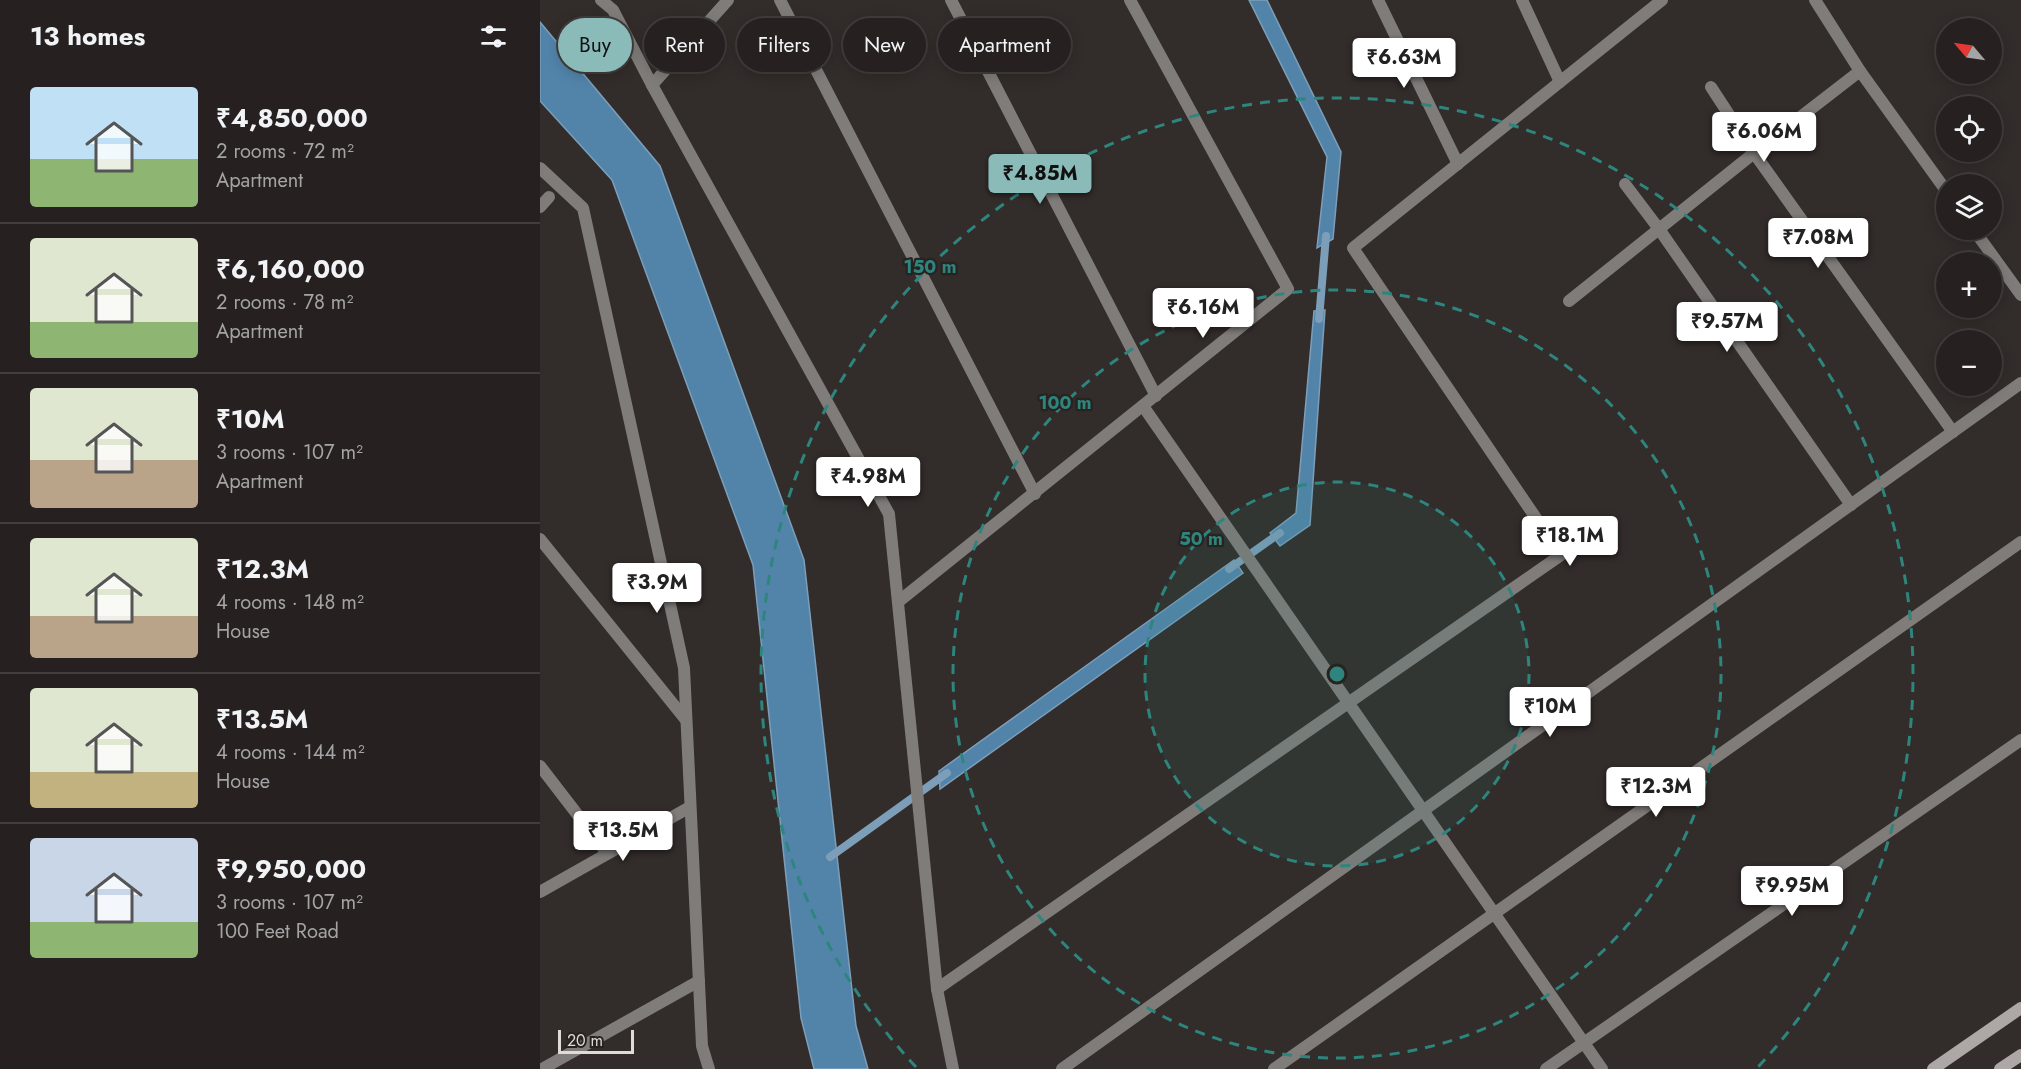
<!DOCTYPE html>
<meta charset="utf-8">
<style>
body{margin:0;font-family:Jost,sans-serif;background:#2e2929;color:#f1f3f6;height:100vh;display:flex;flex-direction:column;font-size:22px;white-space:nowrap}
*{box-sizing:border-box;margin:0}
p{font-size:20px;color:#a4a3a5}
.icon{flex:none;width:33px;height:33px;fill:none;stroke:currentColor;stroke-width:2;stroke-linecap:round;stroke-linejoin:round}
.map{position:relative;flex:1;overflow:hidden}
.panel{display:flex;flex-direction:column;background:#262120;width:540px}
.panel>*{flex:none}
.top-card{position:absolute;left:18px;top:18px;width:570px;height:54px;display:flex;gap:12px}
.needle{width:39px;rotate:299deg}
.fabs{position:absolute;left:1396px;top:18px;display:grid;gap:12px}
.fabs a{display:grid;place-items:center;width:66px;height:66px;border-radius:50%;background:#262120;box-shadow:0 3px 15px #0003,0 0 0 2px #423e3e;font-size:30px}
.scale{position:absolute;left:18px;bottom:15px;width:76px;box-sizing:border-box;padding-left:6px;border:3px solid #dfdbd9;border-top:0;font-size:16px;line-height:21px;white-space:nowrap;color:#dfdbd9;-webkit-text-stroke:4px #282320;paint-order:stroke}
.price{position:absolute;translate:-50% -51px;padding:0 14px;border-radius:6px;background:#fff;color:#222;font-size:20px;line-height:39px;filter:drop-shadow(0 2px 3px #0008)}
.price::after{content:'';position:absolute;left:50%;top:36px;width:18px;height:14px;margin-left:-9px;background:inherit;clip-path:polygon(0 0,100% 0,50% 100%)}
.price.selected{background:#8bbbb9;color:#111}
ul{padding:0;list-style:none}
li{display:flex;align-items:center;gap:18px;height:150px;padding:0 30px}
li+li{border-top:2px solid #423e3e}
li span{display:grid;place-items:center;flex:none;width:168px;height:120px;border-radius:6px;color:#555}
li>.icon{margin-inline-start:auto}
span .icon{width:72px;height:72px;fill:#fffc;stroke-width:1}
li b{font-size:26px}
h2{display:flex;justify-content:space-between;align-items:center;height:72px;padding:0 30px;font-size:26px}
.tag{padding:0 21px;border-radius:27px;background:#262120;box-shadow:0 3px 15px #0003,0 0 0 2px #423e3e;font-size:21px;line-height:54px}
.tag.selected{background:#8bbbb9;color:#111}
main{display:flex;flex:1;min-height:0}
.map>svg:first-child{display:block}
</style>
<main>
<section class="panel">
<h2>13 homes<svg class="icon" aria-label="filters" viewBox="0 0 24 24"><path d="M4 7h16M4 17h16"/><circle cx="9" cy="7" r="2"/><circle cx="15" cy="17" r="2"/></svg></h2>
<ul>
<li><span style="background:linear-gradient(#bfe0f5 60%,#8fb573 0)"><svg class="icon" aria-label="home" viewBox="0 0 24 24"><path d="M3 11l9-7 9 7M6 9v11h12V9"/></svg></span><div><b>₹4,850,000</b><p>2 rooms · 72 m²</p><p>Apartment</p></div></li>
<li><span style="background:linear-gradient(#dfe7d0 70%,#8fb573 0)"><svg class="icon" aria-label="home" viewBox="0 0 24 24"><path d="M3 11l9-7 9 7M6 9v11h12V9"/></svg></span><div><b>₹6,160,000</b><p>2 rooms · 78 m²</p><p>Apartment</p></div></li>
<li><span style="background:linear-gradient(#dfe7d0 60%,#b9a48a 0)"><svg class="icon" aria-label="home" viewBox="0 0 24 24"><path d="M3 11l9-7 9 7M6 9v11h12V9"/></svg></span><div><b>₹10M</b><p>3 rooms · 107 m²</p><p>Apartment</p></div></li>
<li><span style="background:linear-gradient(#dfe7d0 65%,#b9a48a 0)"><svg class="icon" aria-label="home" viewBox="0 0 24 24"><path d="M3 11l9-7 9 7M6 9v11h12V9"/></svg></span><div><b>₹12.3M</b><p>4 rooms · 148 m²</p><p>House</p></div></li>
<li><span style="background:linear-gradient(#dfe7d0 70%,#c2b280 0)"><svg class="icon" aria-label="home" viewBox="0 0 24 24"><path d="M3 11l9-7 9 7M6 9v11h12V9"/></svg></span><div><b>₹13.5M</b><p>4 rooms · 144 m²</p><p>House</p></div></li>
<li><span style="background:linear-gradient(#c9d6e8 70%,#8fb573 0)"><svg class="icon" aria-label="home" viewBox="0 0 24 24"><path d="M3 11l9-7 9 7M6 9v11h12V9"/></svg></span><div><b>₹9,950,000</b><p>3 rooms · 107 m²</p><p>100 Feet Road</p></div></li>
</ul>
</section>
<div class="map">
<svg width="1481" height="1069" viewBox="0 0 1481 1069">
<rect width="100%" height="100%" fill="#322c2a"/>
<g fill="#5284aa" stroke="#7c9eb8" stroke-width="1.5">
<path d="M 709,0 L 727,0 L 801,152 L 793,239 L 777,248 L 787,157 Z"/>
<path d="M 0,22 L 120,166 L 264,560 L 316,1026 L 328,1069 L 274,1069 L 261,1018 L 213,565 L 72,180 L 0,101 Z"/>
<path d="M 785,310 L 770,525 L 740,546 L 730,533 L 756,513 L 774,311 Z"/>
<path d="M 694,560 L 703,573 L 400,789 L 399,771 Z"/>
</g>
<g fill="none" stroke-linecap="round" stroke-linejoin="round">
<g stroke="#7c9eb8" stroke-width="8">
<path d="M 779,319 L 786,236"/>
<path d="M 689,569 L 740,533"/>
<path d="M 290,857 L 407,773"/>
</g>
<g stroke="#7f7c7a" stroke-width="12">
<path d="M 61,0 L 73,10 L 112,85 L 349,514 L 397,989 L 413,1069"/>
<path d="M 240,0 L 495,494"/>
<path d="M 411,0 L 616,396"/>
<path d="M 838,0 L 918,164"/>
<path d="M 982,0 L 1020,82"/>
<path d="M 1320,71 L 1407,192"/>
<path d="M 112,85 L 188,0"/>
<path d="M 1171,87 L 1214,153 L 1413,432"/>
<path d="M 1085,184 L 1119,229 L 1311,505"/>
<path d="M 0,207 L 9,197"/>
<path d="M 1434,230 L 1481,295"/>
<path d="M 1029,301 L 1214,153 L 1320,71 L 1275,0"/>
<path d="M 603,406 L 1062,1069"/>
<path d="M 0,539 L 146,720"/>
<path d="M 358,602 L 748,289 L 590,0"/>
<path d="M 0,766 L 67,853"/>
<path d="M 0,892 L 150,807"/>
<path d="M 397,989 L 1021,555 L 813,248 L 1122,0"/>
<path d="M 2,1069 L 159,981"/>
<path d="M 522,1069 L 1481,383"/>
<path d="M 734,1069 L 1481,542"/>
<path d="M 1006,1069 L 1481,740"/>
</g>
<path stroke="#7f7c7a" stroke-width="12" d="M 0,168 L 43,208 L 144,668 L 162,1046 L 169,1069"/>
<g stroke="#ada8a6" stroke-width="12">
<path d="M 1393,1069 L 1481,1008"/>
<path d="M 1460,1069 L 1481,1055"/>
</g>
</g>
<circle cx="797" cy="674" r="192" fill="#2e857e" fill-opacity=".12"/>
<g fill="none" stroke="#2e857e" stroke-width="3" stroke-dasharray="10 8">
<circle cx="797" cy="674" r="192"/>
<circle cx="797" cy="674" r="384"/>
<path d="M376 1067A576 576 0 1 1 1218 1067"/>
</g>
<circle cx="797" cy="674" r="9" fill="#2e857e" stroke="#282320" stroke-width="3"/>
<g font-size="18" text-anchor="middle" font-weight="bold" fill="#2e857e" stroke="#282320" stroke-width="4.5" stroke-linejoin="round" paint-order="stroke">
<text x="390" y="273">150 m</text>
<text x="525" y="409">100 m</text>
<text x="661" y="545">50 m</text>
</g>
</svg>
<div class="fabs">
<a><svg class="needle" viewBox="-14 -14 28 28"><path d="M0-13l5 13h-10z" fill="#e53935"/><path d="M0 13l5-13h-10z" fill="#a4a3a5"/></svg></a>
<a><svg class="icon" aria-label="locate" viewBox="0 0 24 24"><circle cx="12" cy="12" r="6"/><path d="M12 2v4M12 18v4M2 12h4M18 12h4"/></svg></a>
<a><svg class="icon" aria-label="layers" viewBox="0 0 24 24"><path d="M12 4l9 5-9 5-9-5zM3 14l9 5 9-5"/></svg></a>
<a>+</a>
<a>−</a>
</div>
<div class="scale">20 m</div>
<b class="price" style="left:864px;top:89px">₹6.63M</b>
<b class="price" style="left:1224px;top:163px">₹6.06M</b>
<b class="price selected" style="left:500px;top:205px">₹4.85M</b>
<b class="price" style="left:1278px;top:269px">₹7.08M</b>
<b class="price" style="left:663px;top:339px">₹6.16M</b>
<b class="price" style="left:1187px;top:353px">₹9.57M</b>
<b class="price" style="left:328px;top:508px">₹4.98M</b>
<b class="price" style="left:1030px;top:567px">₹18.1M</b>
<b class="price" style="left:117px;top:614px">₹3.9M</b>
<b class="price" style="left:1010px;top:738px">₹10M</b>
<b class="price" style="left:1116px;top:818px">₹12.3M</b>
<b class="price" style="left:83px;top:862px">₹13.5M</b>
<b class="price" style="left:1252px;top:917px">₹9.95M</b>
<div class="top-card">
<a class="tag selected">Buy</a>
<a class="tag">Rent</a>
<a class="tag">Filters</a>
<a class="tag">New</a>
<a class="tag">Apartment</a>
</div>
</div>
</main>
